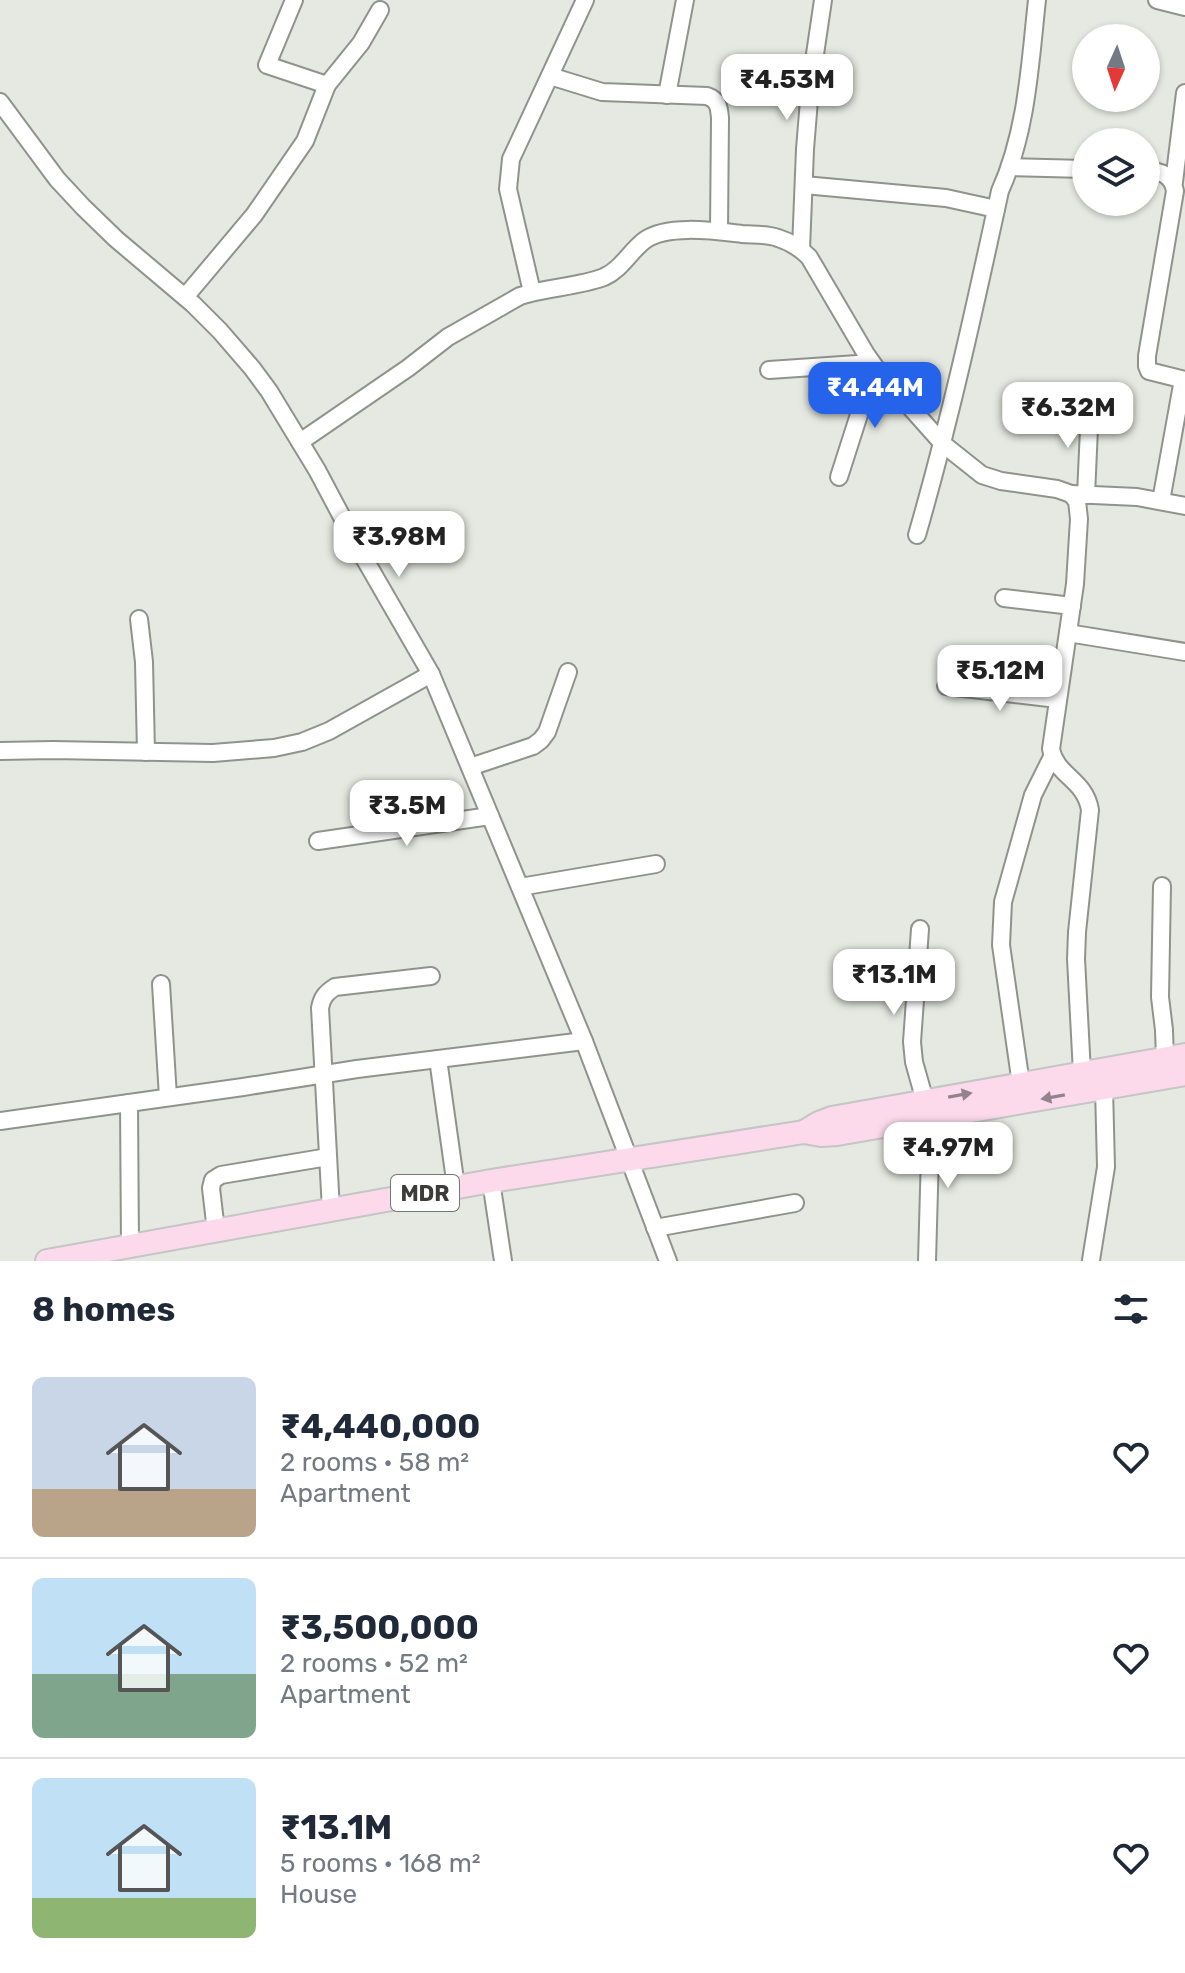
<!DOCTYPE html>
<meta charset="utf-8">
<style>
body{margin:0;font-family:Rubik,sans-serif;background:#f6f6f7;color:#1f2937;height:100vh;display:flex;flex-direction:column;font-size:30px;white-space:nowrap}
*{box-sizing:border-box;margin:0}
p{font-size:26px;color:#747a83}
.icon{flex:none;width:44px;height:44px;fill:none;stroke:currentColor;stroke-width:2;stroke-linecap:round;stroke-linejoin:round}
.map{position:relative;height:1261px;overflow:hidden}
.sheet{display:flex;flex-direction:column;background:#fff;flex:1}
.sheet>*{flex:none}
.needle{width:52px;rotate:183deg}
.fabs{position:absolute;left:1072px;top:24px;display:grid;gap:16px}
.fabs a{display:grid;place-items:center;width:88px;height:88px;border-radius:50%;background:#fff;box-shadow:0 2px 6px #0004;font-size:40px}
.price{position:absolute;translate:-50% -68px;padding:0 18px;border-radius:16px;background:#fff;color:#222;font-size:26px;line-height:52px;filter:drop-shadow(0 2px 4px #0008)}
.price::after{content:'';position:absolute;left:50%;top:48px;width:24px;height:18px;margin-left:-12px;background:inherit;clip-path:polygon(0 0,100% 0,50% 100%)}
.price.current{background:#2563eb;color:#fff}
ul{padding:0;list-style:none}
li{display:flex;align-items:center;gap:24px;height:200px;padding:0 32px}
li+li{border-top:2px solid #e0e1e3}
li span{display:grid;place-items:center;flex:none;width:224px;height:160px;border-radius:12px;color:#555}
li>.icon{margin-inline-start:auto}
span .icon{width:96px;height:96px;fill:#fffc;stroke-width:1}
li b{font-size:34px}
h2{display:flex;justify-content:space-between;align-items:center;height:96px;padding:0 32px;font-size:34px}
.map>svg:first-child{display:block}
</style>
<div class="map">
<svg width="1185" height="1261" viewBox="0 0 1185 1261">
<rect width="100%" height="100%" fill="#e6e9e1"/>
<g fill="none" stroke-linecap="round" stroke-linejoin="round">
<defs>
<g id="minor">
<path d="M 294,0 L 267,65 L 327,85"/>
<path d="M 1157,0 L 1185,7"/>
<path d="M 550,76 L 602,92 L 707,96 C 718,100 719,106 720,118 L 719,231"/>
<path d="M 667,95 L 685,0"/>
<path d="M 0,102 L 57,179 L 83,207 L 116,239 L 193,304 L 220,331 L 252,368 L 269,391 L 317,470 L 360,551 L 431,674 L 584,1041 L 668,1261"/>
<path d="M 1010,167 L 1086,169"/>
<path d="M 1146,171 C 1162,171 1172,175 1175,191 L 1147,356 L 1147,366 L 1149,371 L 1185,380"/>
<path d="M 1174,182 L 1185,93"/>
<path d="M 804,185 L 946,198 L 996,209"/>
<path d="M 801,249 L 805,149 L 810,88 L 823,0"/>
<path d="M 532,292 L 508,189 L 511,159 L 585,0"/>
<path d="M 185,297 L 254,215 L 305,141 L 327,85 L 361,43 L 380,10"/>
<path d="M 769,370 L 872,363"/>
<path d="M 300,442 L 408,368 L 448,337 L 520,296 C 547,287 578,287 604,277 C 622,269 630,251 645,240 C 667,224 716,231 742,234 C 754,235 767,234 778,238 C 791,242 800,248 809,257 L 866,354 L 878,371 L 943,444 L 982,475 L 1001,481 L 1057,489 L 1071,494 L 1077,501 L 1079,519 L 1075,584 L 1051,749 C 1056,776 1085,779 1090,810 L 1077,932 L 1076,959 L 1082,1073"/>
<path d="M 839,477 L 864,399 L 878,371"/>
<path d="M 1071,494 L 1137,497 L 1185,506"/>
<path d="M 1086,495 L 1090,406"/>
<path d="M 1161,501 L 1182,385 L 1185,380"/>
<path d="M 917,535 C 950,421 975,306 1000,191 C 1027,131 1030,64 1037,0"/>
<path d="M 1004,598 L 1072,606"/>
<path d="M 139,619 L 144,662 L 146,752"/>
<path d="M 1068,633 L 1185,652"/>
<path d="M 946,686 L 1058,699"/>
<path d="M 0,751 L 53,750 L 213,753 L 274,748 L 302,742 L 329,731 L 431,674"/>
<path d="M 470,767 L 533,746 L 541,740 L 547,732 L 568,672"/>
<path d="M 318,841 L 490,816"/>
<path d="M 1162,886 L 1160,997 L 1164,1030 L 1165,1059"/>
<path d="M 520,887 L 656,864"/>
<path d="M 920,929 L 912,1042 L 914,1062 L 925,1101"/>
<path d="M 161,984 L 168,1097"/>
<path d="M 438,1059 L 456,1187"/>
<path d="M 1021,1084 L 1001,945 L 1003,902 L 1033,795 L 1052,757"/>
<path d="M 129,1103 L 130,1247"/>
<path d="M 0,1121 L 243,1087 L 357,1069 L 584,1041"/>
<path d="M 491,1181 L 503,1261"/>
<path d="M 331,1210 L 320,1008 C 322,997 326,993 335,987 L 431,976"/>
<path d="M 655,1228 L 795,1203"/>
<path d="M 216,1231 L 211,1188 L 213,1180 L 221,1175 L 328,1157"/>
<path d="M 1091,1260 L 1106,1167 L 1104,1088"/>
<path d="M 927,1261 L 931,1118"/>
</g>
<g id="major">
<path d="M 804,1132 L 819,1123 L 832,1118 L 1185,1055"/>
<path d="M 47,1261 L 491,1181 L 804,1132 L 821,1135 L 837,1134 L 1185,1074"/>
</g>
</defs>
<use href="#minor" stroke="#90938c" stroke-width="20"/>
<use href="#major" stroke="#c4c5c4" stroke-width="26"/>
<use href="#minor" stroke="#fff" stroke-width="16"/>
<use href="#major" stroke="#fcdaec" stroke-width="22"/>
</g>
<defs><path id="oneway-solid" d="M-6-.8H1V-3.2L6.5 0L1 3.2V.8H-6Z" transform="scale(2)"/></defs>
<g fill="#92848a">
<use href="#oneway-solid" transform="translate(960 1095) rotate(-10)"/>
<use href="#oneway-solid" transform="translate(1053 1097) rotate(170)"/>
</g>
<g text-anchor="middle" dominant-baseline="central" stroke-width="8" stroke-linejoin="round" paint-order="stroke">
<rect fill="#fff" stroke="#767775" stroke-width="2" x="391" y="1175" width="68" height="36" rx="6"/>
<g font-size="22" font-weight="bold" fill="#3c3d3a">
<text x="425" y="1193">MDR</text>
</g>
</g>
</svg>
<div class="fabs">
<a><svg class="needle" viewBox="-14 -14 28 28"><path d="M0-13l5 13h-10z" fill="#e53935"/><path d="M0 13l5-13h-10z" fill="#747a83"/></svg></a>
<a><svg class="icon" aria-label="layers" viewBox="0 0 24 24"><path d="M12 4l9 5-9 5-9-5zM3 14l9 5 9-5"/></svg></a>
</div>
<b class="price" style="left:787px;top:122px">₹4.53M</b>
<b class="price current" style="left:875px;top:430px">₹4.44M</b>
<b class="price" style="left:1068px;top:450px">₹6.32M</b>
<b class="price" style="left:399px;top:579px">₹3.98M</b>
<b class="price" style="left:1000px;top:713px">₹5.12M</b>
<b class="price" style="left:407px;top:848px">₹3.5M</b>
<b class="price" style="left:894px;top:1017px">₹13.1M</b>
<b class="price" style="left:948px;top:1190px">₹4.97M</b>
</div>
<section class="sheet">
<h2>8 homes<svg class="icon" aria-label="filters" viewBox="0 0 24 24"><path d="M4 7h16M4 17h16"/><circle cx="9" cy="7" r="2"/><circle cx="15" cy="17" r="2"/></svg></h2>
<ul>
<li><span style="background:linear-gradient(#c9d6e8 70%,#b9a48a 0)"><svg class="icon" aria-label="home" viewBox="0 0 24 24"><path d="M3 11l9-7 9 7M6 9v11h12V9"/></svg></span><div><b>₹4,440,000</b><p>2 rooms · 58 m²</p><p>Apartment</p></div><svg class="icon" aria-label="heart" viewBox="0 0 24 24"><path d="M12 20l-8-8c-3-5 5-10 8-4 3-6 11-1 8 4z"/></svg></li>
<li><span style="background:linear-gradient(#bfe0f5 60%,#7fa58c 0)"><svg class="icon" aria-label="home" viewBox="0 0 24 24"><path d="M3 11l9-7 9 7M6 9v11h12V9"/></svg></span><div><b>₹3,500,000</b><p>2 rooms · 52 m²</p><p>Apartment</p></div><svg class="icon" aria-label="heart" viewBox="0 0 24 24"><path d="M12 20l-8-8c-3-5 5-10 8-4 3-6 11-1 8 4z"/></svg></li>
<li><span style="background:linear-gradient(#bfe0f5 75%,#8fb573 0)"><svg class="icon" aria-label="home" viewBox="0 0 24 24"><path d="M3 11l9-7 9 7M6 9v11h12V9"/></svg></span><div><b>₹13.1M</b><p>5 rooms · 168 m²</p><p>House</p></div><svg class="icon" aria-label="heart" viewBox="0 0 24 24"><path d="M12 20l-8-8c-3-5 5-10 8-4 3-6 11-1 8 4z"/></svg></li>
</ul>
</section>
